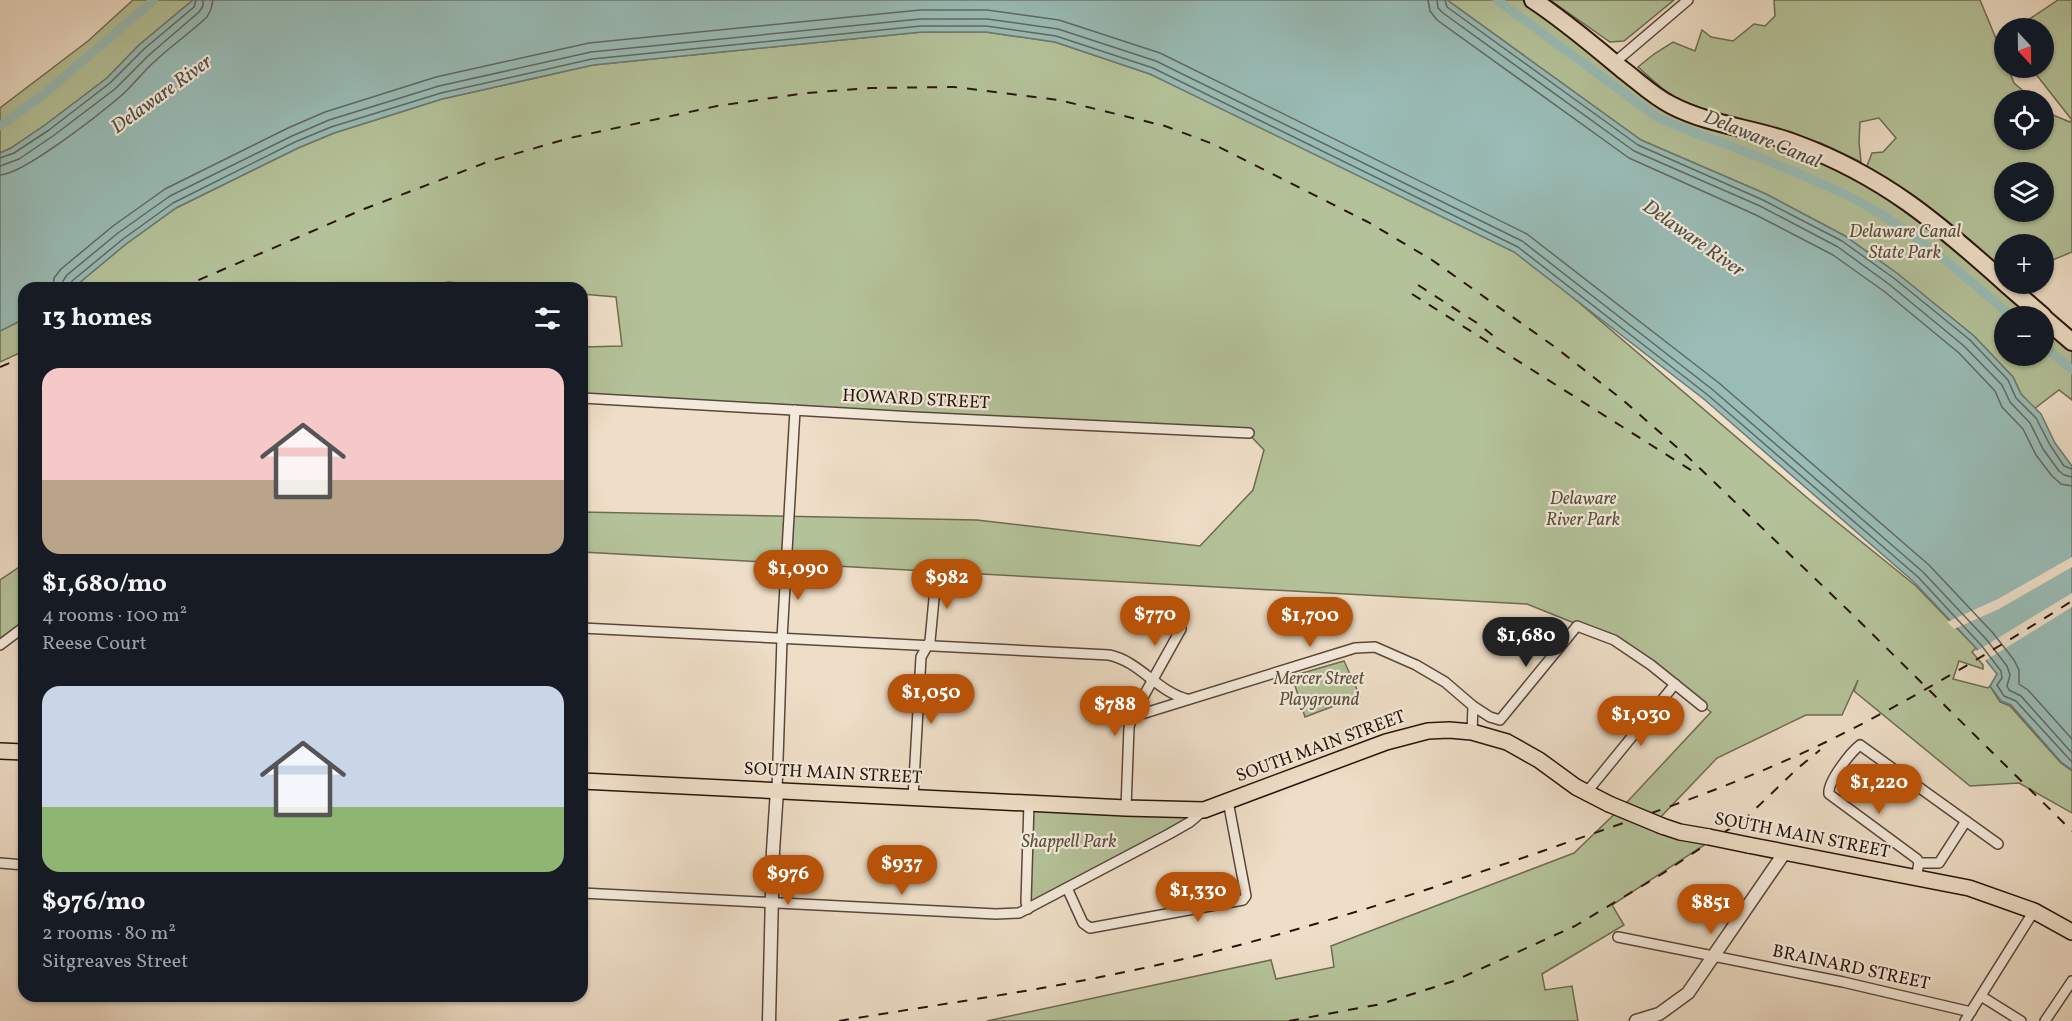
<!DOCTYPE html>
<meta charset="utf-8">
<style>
body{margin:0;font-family:Vollkorn,serif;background:#20242c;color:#f1f3f6;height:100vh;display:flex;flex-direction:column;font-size:22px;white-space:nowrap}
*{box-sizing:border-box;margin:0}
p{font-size:20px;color:#9ea1a6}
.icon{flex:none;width:33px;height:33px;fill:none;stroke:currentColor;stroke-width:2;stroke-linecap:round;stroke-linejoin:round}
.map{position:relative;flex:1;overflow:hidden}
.sheet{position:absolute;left:18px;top:282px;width:570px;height:720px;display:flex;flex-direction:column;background:#171b24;border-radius:18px;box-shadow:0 2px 4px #0004}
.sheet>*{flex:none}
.needle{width:39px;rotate:158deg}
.tools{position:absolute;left:1994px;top:18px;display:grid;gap:12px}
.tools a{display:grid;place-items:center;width:60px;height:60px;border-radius:50%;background:#171b24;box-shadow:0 2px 4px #0004;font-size:30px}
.price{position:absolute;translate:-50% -51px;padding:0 14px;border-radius:21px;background:#b45309;color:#fff;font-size:20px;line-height:39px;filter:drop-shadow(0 2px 3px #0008)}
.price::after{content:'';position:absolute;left:50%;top:36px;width:18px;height:14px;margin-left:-9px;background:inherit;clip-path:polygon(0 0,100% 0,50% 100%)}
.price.on{background:#222;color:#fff}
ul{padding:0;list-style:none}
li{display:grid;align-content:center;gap:12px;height:318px;padding:0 24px}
li span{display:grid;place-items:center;height:186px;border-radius:18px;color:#555}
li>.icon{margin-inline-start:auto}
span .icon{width:108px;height:108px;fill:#fffc;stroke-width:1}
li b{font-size:26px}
h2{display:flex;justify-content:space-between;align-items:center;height:72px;padding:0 24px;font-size:26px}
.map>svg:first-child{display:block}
</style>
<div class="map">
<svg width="2072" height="1021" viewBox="0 0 2072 1021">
<rect width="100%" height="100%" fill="#eedec7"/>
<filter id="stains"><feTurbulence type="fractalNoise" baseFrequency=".00333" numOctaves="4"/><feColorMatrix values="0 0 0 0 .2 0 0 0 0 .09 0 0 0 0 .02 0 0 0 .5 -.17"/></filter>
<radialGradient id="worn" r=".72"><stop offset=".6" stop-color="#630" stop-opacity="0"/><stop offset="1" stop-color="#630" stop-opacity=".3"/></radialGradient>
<g fill="#b4c299" stroke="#6e6b53" stroke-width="1.5" fill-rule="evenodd">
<path d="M 133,0 L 193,0 L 139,45 L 107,78 L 45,125 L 11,148 L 0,153 L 0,108 L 88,41 Z"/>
<path d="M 1447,0 L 1522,0 L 1542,14 L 1642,92 L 1747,135 L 1821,160 L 1924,219 L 2034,316 L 2004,316 L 2004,356 L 2043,356 L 2043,324 L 2072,349 L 2072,400 L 2059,390 L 2034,409 L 2021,394 L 2013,377 L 1974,336 L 1898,274 L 1845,236 L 1766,194 L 1641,140 Z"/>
<path d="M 1550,0 L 1674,0 L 1624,41 L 1610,42 Z"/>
<path d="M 1774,0 L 1980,0 L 2004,58 L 2004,68 L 2008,68 L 2014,83 L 2034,100 L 2004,100 L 2004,140 L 2043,140 L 2043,108 L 2048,113 L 2070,122 L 2072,120 L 2031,68 L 2043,68 L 2043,28 L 2016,28 L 2058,0 L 2072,0 L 2072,252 L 2043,264 L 2043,244 L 2004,244 L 2004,272 L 1938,217 L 1867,166 L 1872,153 L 1883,152 L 1896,138 L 1879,118 L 1860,122 L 1859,142 L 1861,162 L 1821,143 L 1756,127 L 1674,99 L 1638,67 L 1654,54 L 1673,42 L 1695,51 L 1702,30 L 1711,37 L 1733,41 L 1754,24 L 1765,26 L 1775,16 ZM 2004,172 L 2043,172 L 2043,212 L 2004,212 Z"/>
<path d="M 922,32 L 986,32 L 1055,42 L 1150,74 L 1240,116 L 1486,223 L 1811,501 L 1916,586 L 1976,648 L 1972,652 L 1983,665 L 1983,669 L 1959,661 L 1953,679 L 1988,688 L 1990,686 L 2000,702 L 2010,706 L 2061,763 L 2072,771 L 2072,813 L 2019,783 L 1970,786 L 1854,691 L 1858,680 L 1842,715 L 1806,715 L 1717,758 L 1656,822 L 1712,840 L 1612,905 L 1624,925 L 1542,974 L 1545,990 L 1572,986 L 1578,1021 L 987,1021 L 1271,960 L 1276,979 L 1334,967 L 1331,946 L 1574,853 L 1628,801 L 1711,712 L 1609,637 L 1527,604 L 582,552 L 582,512 L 977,520 L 1200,546 L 1253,490 L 1264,450 L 1243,428 L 582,399 L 582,347 L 622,346 L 616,297 L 582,294 L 582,288 L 515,288 L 448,282 L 427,288 L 73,288 L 126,244 L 176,208 L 298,148 L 334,133 L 442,99 L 593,65 Z"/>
<path d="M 24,319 L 24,351 L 0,362 L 0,331 Z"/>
<path d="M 24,564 L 24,628 L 0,648 L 0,580 Z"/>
<path d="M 1344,661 L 1360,696 L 1305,717 L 1292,676 Z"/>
<path d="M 1029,803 L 1204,810 L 1028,909 Z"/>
</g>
<path fill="#99bcb6" stroke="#6c7972" stroke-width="1.5" d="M 193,0 L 1447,0 L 1641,140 L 1766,194 L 1845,236 L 1898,274 L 1974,336 L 2013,377 L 2021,394 L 2041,414 L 2055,443 L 2072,466 L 2072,770 L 2061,762 L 2011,705 L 2001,701 L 1990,686 L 1997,674 L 1976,648 L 1914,582 L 1705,400 L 1514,252 L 1150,74 L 1055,42 L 986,32 L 922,32 L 593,65 L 442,99 L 334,133 L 298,148 L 176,208 L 126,244 L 73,288 L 24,288 L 24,319 L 0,331 L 0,153 L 11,148 L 45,125 L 107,78 L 139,45 Z"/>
<g fill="#eedec7">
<path d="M 2072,557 L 2072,567 L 1999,609 L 1954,629 L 1947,622 L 1998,599 Z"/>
<path d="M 2072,593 L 2072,607 L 1983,662 L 1975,652 Z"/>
</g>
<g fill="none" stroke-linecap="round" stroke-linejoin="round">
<g stroke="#616862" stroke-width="1.5">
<path d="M 1428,0 L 1430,11 L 1437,20 L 1629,158 L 1756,215 L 1833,255 L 1885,292 L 1959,353 L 1995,391 L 2002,407 L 2023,429 L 2036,455 L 2052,476 L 2061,484 L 2072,486"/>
<path d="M 1437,0 L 1438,8 L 1443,13 L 1634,151 L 1760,206 L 1838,247 L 1890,285 L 1964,346 L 2002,385 L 2010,402 L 2030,423 L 2043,449 L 2059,471 L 2064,475 L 2072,477"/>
<path d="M 1445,0 L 1447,7 L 1638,145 L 1763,200 L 1842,241 L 1895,279 L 1970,340 L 2008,380 L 2016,398 L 2036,418 L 2050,445 L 2064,466 L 2072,469"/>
<path d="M 0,158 L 14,153 L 49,130 L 110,83 L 144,49 L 194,7 L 196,0"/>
<path d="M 0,166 L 19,159 L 53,136 L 115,89 L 149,55 L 199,12 L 203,6 L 203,0"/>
<path d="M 0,175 C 24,174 101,113 122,95 C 133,85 143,72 154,62 C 171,46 190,33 207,17 L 211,9 L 213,0"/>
<path d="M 53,288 L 54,278 L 61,269 L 113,226 L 165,189 L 288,128 L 325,112 L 436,77 L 589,43 L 920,10 L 987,10 L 1059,20 L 1160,53 L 1527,234 L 1719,383 L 1929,565 L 1993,633 L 2014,660 L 2019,670 L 2019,684 L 2028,690 L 2072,739"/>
<path d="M 62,288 L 63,281 L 67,275 L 118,233 L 170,196 L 292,136 L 329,120 L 439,86 L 591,52 L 920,19 L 987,19 L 1058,29 L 1156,61 L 1522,241 L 1713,390 L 1923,572 L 1986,639 L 2007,666 L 2010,675 L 2007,686 L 2009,690 L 2021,696 L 2072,753"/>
<path d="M 69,288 L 72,281 L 123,239 L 173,203 L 295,142 L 331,127 L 441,93 L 592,59 L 921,26 L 986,26 L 1056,36 L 1153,68 L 1518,247 L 1709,396 L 1918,577 L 1981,645 L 2001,671 L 2002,678 L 1997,685 L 2004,696 L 2016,701 L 2072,762"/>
</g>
<g stroke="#99bcb6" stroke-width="9">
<path d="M 1497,0 L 1657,117 C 1684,130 1710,138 1738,149 C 1771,162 1806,176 1838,191 C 1903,221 1958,270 2011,316"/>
<path d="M 0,126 L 44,94 L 154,0"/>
<path d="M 2043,345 L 2072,370"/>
</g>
<defs>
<g id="minor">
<path d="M 1614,63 L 1688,0"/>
<path d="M 582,398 L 914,417 L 1249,433"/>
<path d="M 582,628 L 1109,655 C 1139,661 1158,692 1187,699"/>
<path d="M 0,645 L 24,627"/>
<path d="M 1132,717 L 1355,648 L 1375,647 L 1416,665 L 1445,682 L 1473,706 L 1490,717 L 1500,720 L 1577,626 L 1614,640 L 1651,665 L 1702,706"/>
<path d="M 1472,732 L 1473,706"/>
<path d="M 777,790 L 782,639 L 795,410"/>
<path d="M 1586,793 L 1675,684"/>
<path d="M 913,798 L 921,657 L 930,641 L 937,567"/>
<path d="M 1126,808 L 1129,727 L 1132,717 L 1181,629"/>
<path d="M 0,863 L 24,865"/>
<path d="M 1919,863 L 1939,863 L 1966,821"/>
<path d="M 1916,878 L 1919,863 L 1917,859 L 1829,794 C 1827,782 1851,752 1860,745 L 1998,844"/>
<path d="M 1067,888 L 1083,923 L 1090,928 L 1243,900 L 1246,896 L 1228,801"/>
<path d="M 582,893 L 996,914 L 1019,913 L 1169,834 L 1190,822 L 1204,810"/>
<path d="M 1028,909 L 1026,902 L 1029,803"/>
<path d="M 1618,937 L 1843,982 L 1971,1012"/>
<path d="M 1981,996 L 2021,1021"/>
<path d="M 1965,1021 L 2034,911"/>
<path d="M 2045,1021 L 2072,981"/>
</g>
<g id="tertiary">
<path d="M 769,1021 L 773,851 L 777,790"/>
<path d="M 1636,1021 L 1659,1014 L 1688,993 L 1785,852"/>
</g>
<g id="primary">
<path d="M 0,751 L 24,752"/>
<path d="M 582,781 L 1126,808 L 1204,810 L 1386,742 L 1428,731 L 1449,730 L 1472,732 L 1507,742 L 1539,760 L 1576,787 L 1609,804"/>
<path d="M 1662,826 L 1680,832 L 1709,837"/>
<path d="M 1748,845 L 1969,888 L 2034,911 L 2072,932"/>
</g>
<g id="trunk">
<path d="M 1533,0 C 1565,21 1594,46 1623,70 C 1639,82 1653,96 1671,105 C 1711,126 1756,128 1797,144 C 1883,176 1937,222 2004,282"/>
<path d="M 2006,284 L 2043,316"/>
<path d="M 2043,317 L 2072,342"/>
</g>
</defs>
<use href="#minor" stroke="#5a463c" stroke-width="12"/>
<use href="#tertiary" stroke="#5a463c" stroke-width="15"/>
<use href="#primary" stroke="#29140d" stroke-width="18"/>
<use href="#trunk" stroke="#29140d" stroke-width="20"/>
<use href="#minor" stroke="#f4eadb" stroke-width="9"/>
<use href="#tertiary" stroke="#f4eadb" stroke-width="12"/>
<use href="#primary" stroke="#eedec7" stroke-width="15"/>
<use href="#trunk" stroke="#eedec7" stroke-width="16"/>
<g stroke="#29140d" stroke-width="2" stroke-dasharray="10 10" stroke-linecap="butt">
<path d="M 1418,285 L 1480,325 L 1497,339"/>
<path d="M 180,288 L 364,209 L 490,161 L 570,138 L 717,106 L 806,93 L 871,88 L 954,87 L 1059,100 L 1165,126 L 1213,144 L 1368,222 L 1432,260 L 1555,347 L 1624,401 L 1688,457 L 1853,615 L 2072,831"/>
<path d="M 1412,294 L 1697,474"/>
<path d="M 0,367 L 24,357"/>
<path d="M 839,1021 C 934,1005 1031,992 1125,972 C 1265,943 1401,899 1537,853 C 1634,819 1733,787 1826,742 C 1912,700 1992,651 2072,601"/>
<path d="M 1289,1021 L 1381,1004 L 1454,981 L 1575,926 L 1662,874 L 1747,817 L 1798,768 L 1820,750"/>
</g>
<defs>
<g id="primary-bridge">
<path d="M 1609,804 L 1662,826"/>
<path d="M 1709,837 L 1748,845"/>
</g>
</defs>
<use href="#primary-bridge" stroke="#29140d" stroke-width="18" stroke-linecap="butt"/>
<use href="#primary-bridge" stroke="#eedec7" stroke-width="15"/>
</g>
<g text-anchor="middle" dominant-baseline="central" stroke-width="4.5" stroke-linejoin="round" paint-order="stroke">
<g font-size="18" font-style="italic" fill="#5a513e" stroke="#f4eadb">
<text x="1905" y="232">Delaware Canal<tspan x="1905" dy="21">State Park</tspan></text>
<text x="1583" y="499">Delaware<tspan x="1583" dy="21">River Park</tspan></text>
<text x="1319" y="679">Mercer Street<tspan x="1319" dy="21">Playground</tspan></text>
<text x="1069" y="842">Shappell Park</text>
</g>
<g font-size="18" fill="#29140d" stroke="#f4eadb">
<text transform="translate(916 400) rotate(3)">HOWARD STREET</text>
<text transform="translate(1321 747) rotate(-20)">SOUTH MAIN STREET</text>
<text transform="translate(833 774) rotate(3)">SOUTH MAIN STREET</text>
<text transform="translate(1802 836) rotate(11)">SOUTH MAIN STREET</text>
<text transform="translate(1851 968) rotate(12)">BRAINARD STREET</text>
</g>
<g font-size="20" font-style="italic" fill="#504f48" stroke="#f4eadb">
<text transform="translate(162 95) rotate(-36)">Delaware River</text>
<text transform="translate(1762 140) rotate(22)">Delaware Canal</text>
<text transform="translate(1693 239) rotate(35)">Delaware River</text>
</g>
</g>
<rect width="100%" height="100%" filter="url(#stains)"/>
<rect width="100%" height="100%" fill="url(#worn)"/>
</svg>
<div class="tools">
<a><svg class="needle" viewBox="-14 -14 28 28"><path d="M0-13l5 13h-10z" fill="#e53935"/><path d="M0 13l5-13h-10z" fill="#9ea1a6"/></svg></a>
<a><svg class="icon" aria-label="locate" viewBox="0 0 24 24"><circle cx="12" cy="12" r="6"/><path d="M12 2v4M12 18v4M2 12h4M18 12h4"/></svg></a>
<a><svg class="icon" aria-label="layers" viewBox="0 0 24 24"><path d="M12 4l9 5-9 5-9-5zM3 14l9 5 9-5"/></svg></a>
<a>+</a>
<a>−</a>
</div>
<b class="price" style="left:798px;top:601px">$1,090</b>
<b class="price" style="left:947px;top:610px">$982</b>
<b class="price" style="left:1155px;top:647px">$770</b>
<b class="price" style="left:1310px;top:648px">$1,700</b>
<b class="price on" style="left:1526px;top:668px">$1,680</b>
<b class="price" style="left:931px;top:725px">$1,050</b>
<b class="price" style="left:1115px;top:737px">$788</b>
<b class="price" style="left:1641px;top:747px">$1,030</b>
<b class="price" style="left:1879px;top:815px">$1,220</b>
<b class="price" style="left:902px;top:896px">$937</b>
<b class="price" style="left:788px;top:906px">$976</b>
<b class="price" style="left:1198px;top:923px">$1,330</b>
<b class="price" style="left:1711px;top:935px">$851</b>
<section class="sheet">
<h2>13 homes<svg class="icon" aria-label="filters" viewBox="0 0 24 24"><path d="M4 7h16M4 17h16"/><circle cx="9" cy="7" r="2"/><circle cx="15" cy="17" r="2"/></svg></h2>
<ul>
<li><span style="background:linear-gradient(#f6c9c9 60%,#b9a48a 0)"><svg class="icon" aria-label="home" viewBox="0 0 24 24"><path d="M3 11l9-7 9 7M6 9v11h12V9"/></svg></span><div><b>$1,680/mo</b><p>4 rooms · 100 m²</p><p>Reese Court</p></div></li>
<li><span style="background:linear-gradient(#c9d6e8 65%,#8fb573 0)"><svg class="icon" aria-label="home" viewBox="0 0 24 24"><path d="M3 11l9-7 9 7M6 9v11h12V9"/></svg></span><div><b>$976/mo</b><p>2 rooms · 80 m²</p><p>Sitgreaves Street</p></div></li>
</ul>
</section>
</div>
